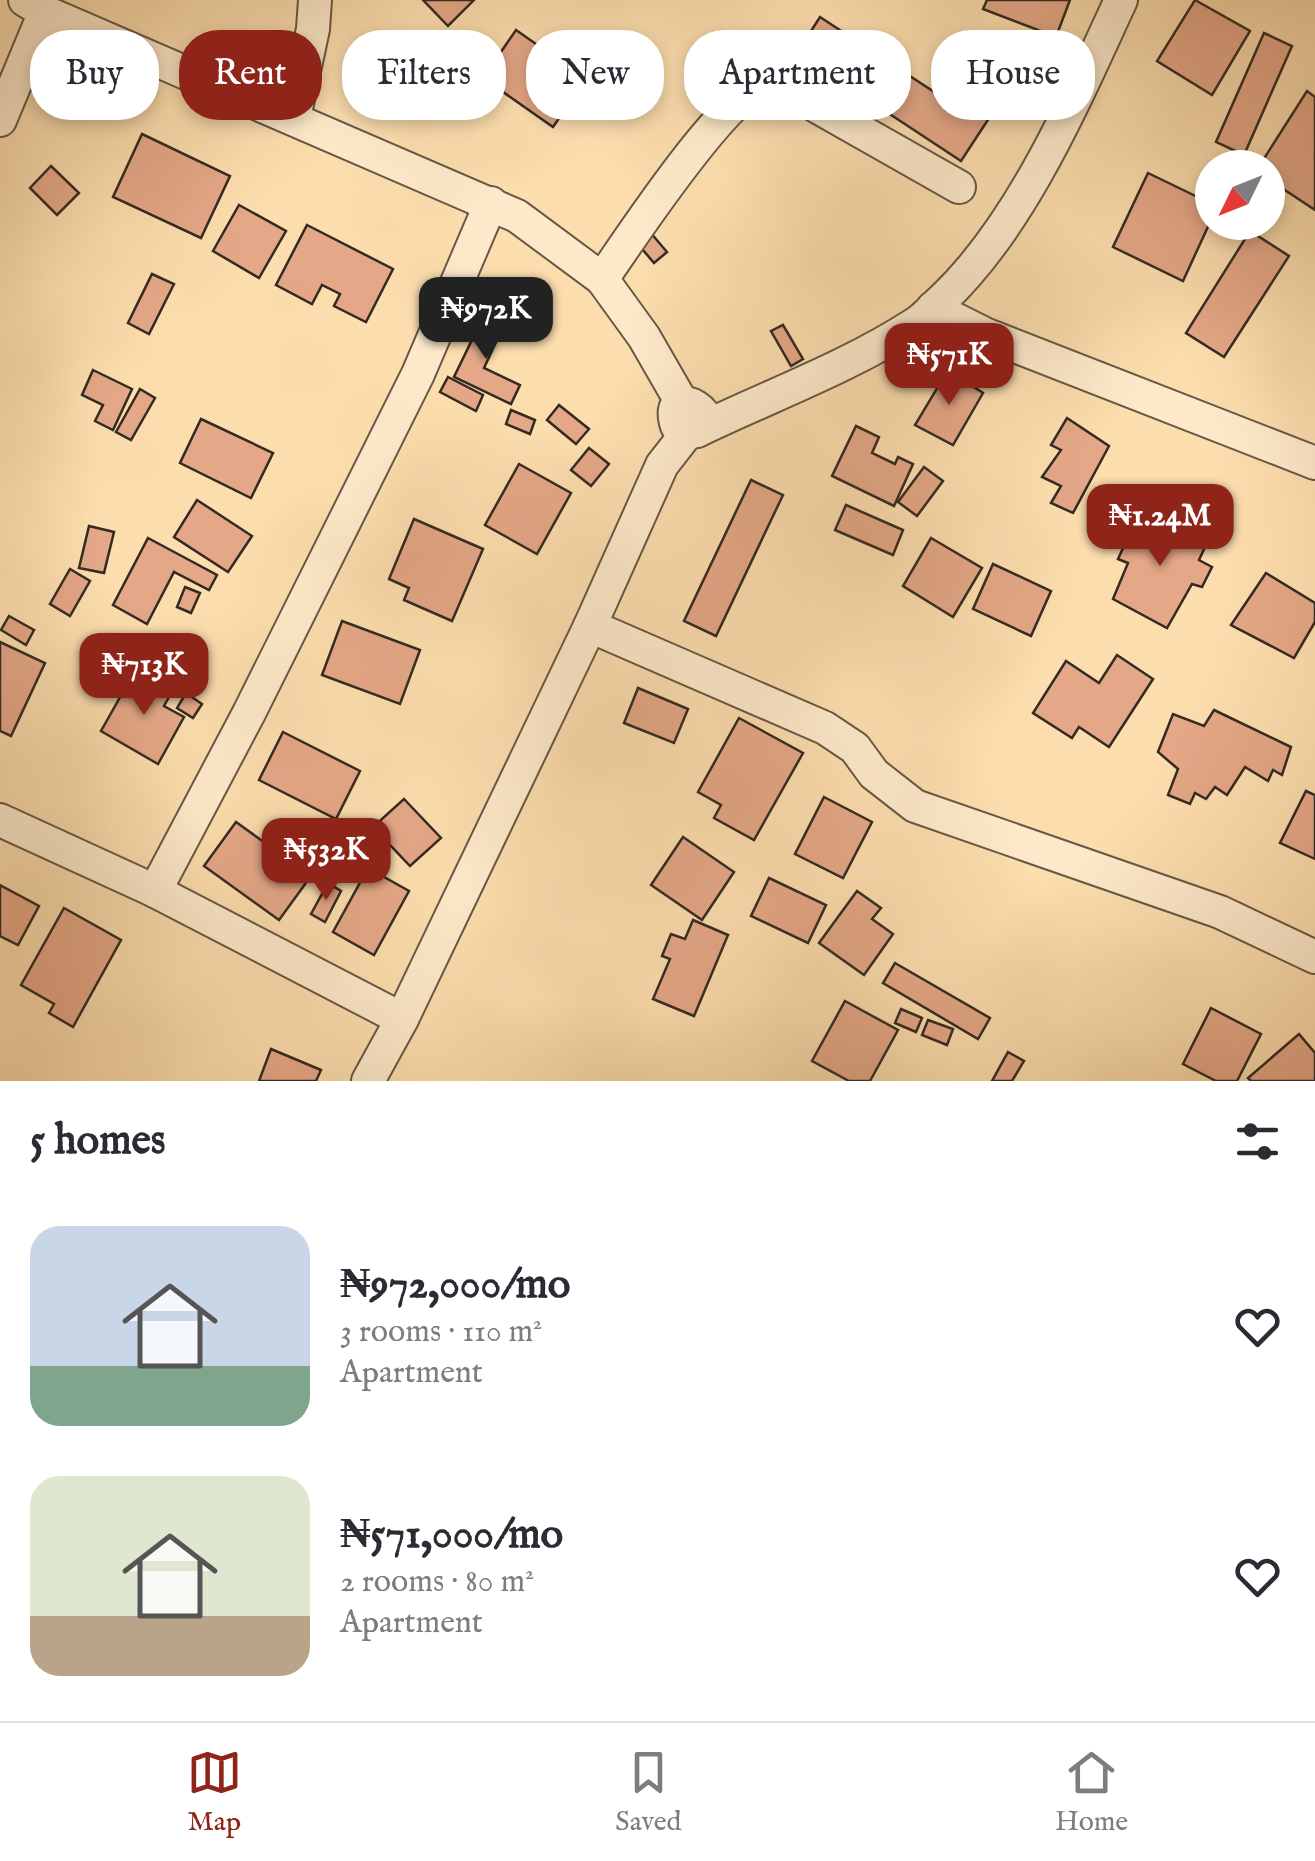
<!DOCTYPE html>
<meta charset="utf-8">
<style>
body{margin:0;font-family:"IM FELL English",serif;background:#f2f2f3;color:#2b2b33;height:100vh;display:flex;flex-direction:column;font-size:38px;white-space:nowrap}
*{box-sizing:border-box;margin:0}
p{font-size:32px;color:#7c7c81}
.icon{flex:none;width:55px;height:55px;fill:none;stroke:currentColor;stroke-width:2;stroke-linecap:round;stroke-linejoin:round}
.map{position:relative;height:1081px;overflow:hidden}
.sheet{display:flex;flex-direction:column;background:#fff;flex:1}
.sheet>*{flex:none}
.banner{position:absolute;left:30px;top:30px;width:1255px;height:90px;display:flex;gap:20px}
.needle{width:65px;rotate:227deg}
.controls{position:absolute;left:1195px;top:150px;display:grid;gap:20px}
.controls a{display:grid;place-items:center;width:90px;height:90px;border-radius:50%;background:#fff;box-shadow:0 5px 15px #0003;font-size:50px}
.price{position:absolute;translate:-50% -85px;padding:0 22px;border-radius:20px;background:#8f2418;color:#fff;font-size:32px;line-height:65px;filter:drop-shadow(0 2px 5px #0008)}
.price::after{content:'';position:absolute;left:50%;top:60px;width:30px;height:22px;margin-left:-15px;background:inherit;clip-path:polygon(0 0,100% 0,50% 100%)}
.price.selected{background:#222;color:#fff}
ul{padding:0;list-style:none}
li{display:flex;align-items:center;gap:30px;height:250px;padding:0 30px}
li span{display:grid;place-items:center;flex:none;width:280px;height:200px;border-radius:30px;color:#555}
li>.icon{margin-inline-start:auto}
span .icon{width:120px;height:120px;fill:#fffc;stroke-width:1}
li b{font-size:42px}
h2{display:flex;justify-content:space-between;align-items:center;height:120px;padding:0 30px;font-size:42px}
.tag{padding:0 35px;border-radius:40px;background:#fff;box-shadow:0 5px 15px #0003;font-size:35px;line-height:90px}
.tag.selected{background:#8f2418;color:#fff}
.tabs{display:flex;justify-content:space-around;align-items:center;height:140px;border-top:2px solid #e1e1e2;background:#fff;font-size:28px;color:#7c7c81}
.tabs a{display:grid;justify-items:center;gap:5px}
.tabs .selected{color:#8f2418}
.map>svg:first-child{display:block}
</style>
<div class="map">
<svg width="1315" height="1081" viewBox="0 0 1315 1081">
<rect width="100%" height="100%" fill="#fcddae"/>
<filter id="stains"><feTurbulence type="fractalNoise" baseFrequency=".002" numOctaves="4"/><feColorMatrix values="0 0 0 0 .2 0 0 0 0 .09 0 0 0 0 .02 0 0 0 .5 -.17"/></filter>
<radialGradient id="worn" r=".72"><stop offset=".6" stop-color="#630" stop-opacity="0"/><stop offset="1" stop-color="#630" stop-opacity=".3"/></radialGradient>
<g fill="#e4a787" stroke="#332b22" stroke-width="2.5">
<path d="M 423,0 L 474,0 L 448,26 Z"/>
<path d="M 987,0 L 1070,0 L 1056,37 L 983,9 Z"/>
<path d="M 1195,0 L 1250,31 L 1212,95 L 1157,61 Z"/>
<path d="M 820,17 L 948,101 L 973,62 L 1010,86 L 961,161 L 797,53 Z"/>
<path d="M 516,30 L 586,79 L 553,127 L 483,78 Z"/>
<path d="M 1264,33 L 1292,46 L 1244,155 L 1216,142 Z"/>
<path d="M 1307,91 L 1315,97 L 1315,210 L 1268,179 L 1268,168 L 1258,168 Z"/>
<path d="M 142,134 L 230,176 L 201,238 L 113,197 Z"/>
<path d="M 51,166 L 79,193 L 57,215 L 30,188 Z"/>
<path d="M 1148,173 L 1212,204 L 1212,218 L 1183,281 L 1113,247 Z"/>
<path d="M 239,205 L 286,231 L 259,278 L 213,251 Z"/>
<path d="M 307,225 L 393,269 L 366,322 L 334,306 L 340,294 L 322,285 L 312,304 L 276,285 Z"/>
<path d="M 1250,231 L 1289,256 L 1224,357 L 1186,333 Z"/>
<path d="M 650,232 L 667,252 L 654,263 L 637,243 Z"/>
<path d="M 152,274 L 174,284 L 149,334 L 128,323 Z"/>
<path d="M 485,313 L 505,323 L 484,368 L 520,385 L 511,404 L 454,377 Z"/>
<path d="M 783,325 L 803,359 L 791,366 L 771,331 Z"/>
<path d="M 93,370 L 132,389 L 113,430 L 95,421 L 103,405 L 82,395 Z"/>
<path d="M 948,370 L 983,393 L 953,445 L 915,425 Z"/>
<path d="M 448,377 L 483,395 L 476,411 L 440,392 Z"/>
<path d="M 140,389 L 155,398 L 131,440 L 116,432 Z"/>
<path d="M 559,405 L 589,429 L 576,444 L 547,420 Z"/>
<path d="M 511,410 L 535,420 L 530,434 L 506,424 Z"/>
<path d="M 1067,418 L 1109,446 L 1073,513 L 1051,503 L 1061,486 L 1042,477 L 1061,450 L 1051,445 Z"/>
<path d="M 201,419 L 273,453 L 251,498 L 180,463 Z"/>
<path d="M 856,426 L 879,437 L 872,453 L 895,464 L 898,457 L 913,464 L 894,506 L 832,476 Z"/>
<path d="M 589,448 L 609,464 L 591,486 L 571,470 Z"/>
<path d="M 519,464 L 571,493 L 537,554 L 485,525 Z"/>
<path d="M 924,467 L 943,481 L 917,516 L 898,502 Z"/>
<path d="M 751,480 L 783,495 L 716,636 L 684,621 Z"/>
<path d="M 197,500 L 252,536 L 228,572 L 174,537 Z"/>
<path d="M 846,505 L 903,530 L 893,555 L 835,530 Z"/>
<path d="M 1139,513 L 1175,532 L 1181,519 L 1202,531 L 1193,544 L 1205,547 L 1199,560 L 1212,567 L 1202,587 L 1192,584 L 1167,628 L 1113,599 L 1128,563 L 1118,559 Z"/>
<path d="M 414,519 L 483,549 L 452,621 L 404,600 L 409,588 L 389,579 Z"/>
<path d="M 89,526 L 114,532 L 104,573 L 79,568 Z"/>
<path d="M 148,538 L 217,575 L 209,590 L 174,572 L 147,624 L 113,605 Z"/>
<path d="M 931,538 L 982,568 L 953,617 L 903,586 Z"/>
<path d="M 993,564 L 1051,591 L 1031,636 L 973,609 Z"/>
<path d="M 70,569 L 90,581 L 70,616 L 50,604 Z"/>
<path d="M 1266,573 L 1315,603 L 1315,622 L 1294,658 L 1231,625 Z"/>
<path d="M 185,587 L 200,593 L 191,613 L 177,607 Z"/>
<path d="M 9,616 L 34,630 L 26,645 L 1,630 Z"/>
<path d="M 342,621 L 420,650 L 400,704 L 322,675 Z"/>
<path d="M 0,642 L 45,663 L 11,736 L 0,731 Z"/>
<path d="M 1117,655 L 1153,679 L 1109,747 L 1079,727 L 1072,738 L 1033,713 L 1066,661 L 1099,683 Z"/>
<path d="M 136,669 L 173,690 L 164,706 L 184,717 L 158,764 L 101,731 Z"/>
<path d="M 638,688 L 688,709 L 674,743 L 624,723 Z"/>
<path d="M 186,693 L 202,704 L 193,718 L 177,708 Z"/>
<path d="M 1214,710 L 1291,747 L 1282,775 L 1273,770 L 1268,781 L 1245,767 L 1227,795 L 1215,787 L 1206,799 L 1195,793 L 1190,804 L 1168,795 L 1178,769 L 1158,752 L 1173,714 L 1204,726 Z"/>
<path d="M 739,718 L 803,753 L 754,840 L 714,818 L 721,805 L 698,792 Z"/>
<path d="M 283,732 L 360,771 L 336,819 L 259,780 Z"/>
<path d="M 1306,791 L 1315,795 L 1315,859 L 1280,843 Z"/>
<path d="M 824,797 L 872,822 L 843,878 L 795,854 Z"/>
<path d="M 404,799 L 441,838 L 410,866 L 373,827 Z"/>
<path d="M 236,822 L 311,876 L 279,920 L 204,866 Z"/>
<path d="M 683,837 L 734,872 L 702,920 L 651,885 Z"/>
<path d="M 368,868 L 409,891 L 374,955 L 333,932 Z"/>
<path d="M 769,878 L 826,905 L 808,943 L 751,916 Z"/>
<path d="M 328,883 L 341,891 L 325,922 L 311,914 Z"/>
<path d="M 0,885 L 39,906 L 18,945 L 0,936 Z"/>
<path d="M 857,891 L 881,908 L 872,919 L 893,934 L 864,975 L 819,943 Z"/>
<path d="M 64,908 L 121,940 L 73,1027 L 49,1013 L 54,1004 L 21,985 Z"/>
<path d="M 693,920 L 728,935 L 694,1016 L 653,999 L 670,959 L 662,956 L 671,934 L 685,939 Z"/>
<path d="M 895,963 L 990,1018 L 978,1039 L 883,983 Z"/>
<path d="M 845,1001 L 898,1030 L 870,1081 L 849,1081 L 812,1061 Z"/>
<path d="M 1211,1008 L 1261,1034 L 1237,1081 L 1216,1081 L 1183,1064 Z"/>
<path d="M 901,1009 L 922,1018 L 916,1032 L 895,1023 Z"/>
<path d="M 928,1020 L 953,1029 L 947,1045 L 922,1035 Z"/>
<path d="M 1299,1034 L 1315,1053 L 1315,1081 L 1251,1081 L 1248,1078 Z"/>
<path d="M 271,1049 L 321,1070 L 316,1081 L 259,1081 Z"/>
<path d="M 1008,1052 L 1024,1061 L 1012,1081 L 992,1081 Z"/>
</g>
<g fill="none" stroke-linecap="round" stroke-linejoin="round">
<defs>
<g id="minor">
<path d="M 25,0 L 45,12 L 517,216 L 602,279 L 644,337 L 682,403"/>
<path d="M 294,118 L 313,29 L 315,0"/>
<path d="M 0,120 L 45,12"/>
<path d="M 602,279 C 628,242 726,91 766,85 C 771,84 776,86 781,86 L 959,187"/>
<path d="M 933,308 L 987,335 L 1315,463"/>
<path d="M 697,431 C 769,396 847,368 915,324 C 925,318 934,307 943,299 C 1023,223 1075,99 1121,0"/>
<path d="M 590,626 L 825,728 L 855,748 L 874,774 L 915,806 L 1220,912 L 1315,957"/>
<path d="M 0,820 L 155,891 L 402,1019"/>
<path d="M 155,891 L 249,713 L 418,374 L 491,203"/>
<path d="M 368,1081 L 402,1019 L 590,626 L 662,465 L 687,433 C 741,425 660,374 677,426 L 687,433"/>
</g>
</defs>
<use href="#minor" stroke="#655845" stroke-width="36"/>
<use href="#minor" stroke="#fde9ca" stroke-width="32"/>
</g>
<rect width="100%" height="100%" filter="url(#stains)"/>
<rect width="100%" height="100%" fill="url(#worn)"/>
</svg>
<div class="controls">
<a><svg class="needle" viewBox="-14 -14 28 28"><path d="M0-13l5 13h-10z" fill="#e53935"/><path d="M0 13l5-13h-10z" fill="#7c7c81"/></svg></a>
</div>
<b class="price selected" style="left:486px;top:362px">₦972K</b>
<b class="price" style="left:949px;top:408px">₦571K</b>
<b class="price" style="left:1160px;top:569px">₦1.24M</b>
<b class="price" style="left:144px;top:718px">₦713K</b>
<b class="price" style="left:326px;top:903px">₦532K</b>
<div class="banner">
<a class="tag">Buy</a>
<a class="tag selected">Rent</a>
<a class="tag">Filters</a>
<a class="tag">New</a>
<a class="tag">Apartment</a>
<a class="tag">House</a>
</div>
</div>
<section class="sheet">
<h2>5 homes<svg class="icon" aria-label="filters" viewBox="0 0 24 24"><path d="M4 7h16M4 17h16"/><circle cx="9" cy="7" r="2"/><circle cx="15" cy="17" r="2"/></svg></h2>
<ul>
<li><span style="background:linear-gradient(#c9d6e8 70%,#7fa58c 0)"><svg class="icon" aria-label="home" viewBox="0 0 24 24"><path d="M3 11l9-7 9 7M6 9v11h12V9"/></svg></span><div><b>₦972,000/mo</b><p>3 rooms · 110 m²</p><p>Apartment</p></div><svg class="icon" aria-label="heart" viewBox="0 0 24 24"><path d="M12 20l-8-8c-3-5 5-10 8-4 3-6 11-1 8 4z"/></svg></li>
<li><span style="background:linear-gradient(#dfe7d0 70%,#b9a48a 0)"><svg class="icon" aria-label="home" viewBox="0 0 24 24"><path d="M3 11l9-7 9 7M6 9v11h12V9"/></svg></span><div><b>₦571,000/mo</b><p>2 rooms · 80 m²</p><p>Apartment</p></div><svg class="icon" aria-label="heart" viewBox="0 0 24 24"><path d="M12 20l-8-8c-3-5 5-10 8-4 3-6 11-1 8 4z"/></svg></li>
</ul>
</section>
<nav class="tabs">
<a class="selected"><svg class="icon" aria-label="map" viewBox="0 0 24 24"><path d="M3 6l6-2 6 2 6-2v14l-6 2-6-2-6 2zM9 4v14M15 6v14"/></svg>Map</a>
<a><svg class="icon" aria-label="saved" viewBox="0 0 24 24"><path d="M7 4h10v16l-5-4-5 4z"/></svg>Saved</a>
<a><svg class="icon" aria-label="home" viewBox="0 0 24 24"><path d="M3 11l9-7 9 7M6 9v11h12V9"/></svg>Home</a>
</nav>
